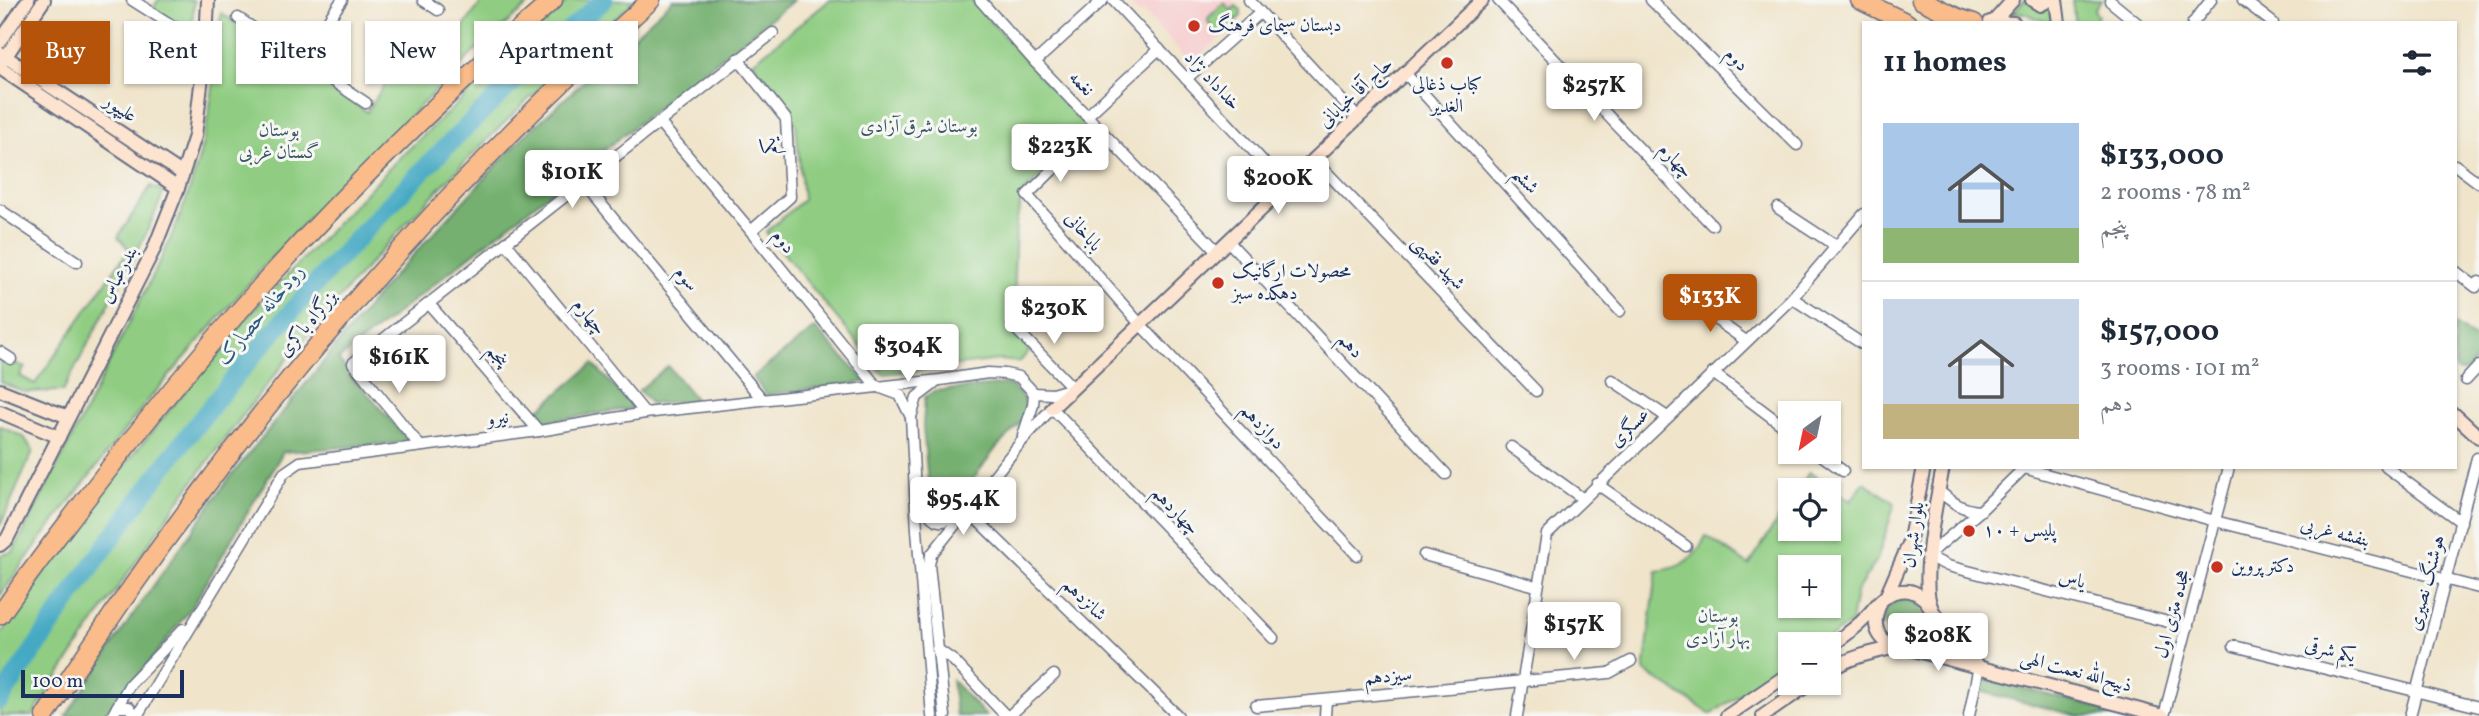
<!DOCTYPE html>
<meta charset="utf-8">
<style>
body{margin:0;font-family:Vollkorn,Amiri,serif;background:#f6f6f7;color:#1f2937;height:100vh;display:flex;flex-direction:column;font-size:26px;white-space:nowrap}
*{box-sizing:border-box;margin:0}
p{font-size:23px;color:#747a83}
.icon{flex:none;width:38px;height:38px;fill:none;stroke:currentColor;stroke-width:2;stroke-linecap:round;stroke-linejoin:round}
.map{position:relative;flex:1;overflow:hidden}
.sheet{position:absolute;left:1862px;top:21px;width:595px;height:448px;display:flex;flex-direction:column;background:#fff;border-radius:0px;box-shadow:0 2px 5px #0004}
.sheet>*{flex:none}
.hud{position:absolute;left:21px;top:21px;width:665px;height:63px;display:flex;gap:14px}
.needle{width:46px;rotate:213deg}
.controls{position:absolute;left:1778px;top:401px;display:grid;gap:14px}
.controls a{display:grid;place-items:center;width:63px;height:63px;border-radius:0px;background:#fff;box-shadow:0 2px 5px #0004;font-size:35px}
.scale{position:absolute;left:21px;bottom:18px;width:163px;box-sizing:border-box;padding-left:7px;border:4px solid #1b2f5e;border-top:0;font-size:19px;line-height:24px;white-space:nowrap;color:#1b2f5e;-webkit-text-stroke:5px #f6f6f2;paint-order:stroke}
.price{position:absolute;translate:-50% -60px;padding:0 16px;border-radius:7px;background:#fff;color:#222;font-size:23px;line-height:46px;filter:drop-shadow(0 2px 4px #0008)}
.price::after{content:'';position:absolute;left:50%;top:42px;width:21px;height:16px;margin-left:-10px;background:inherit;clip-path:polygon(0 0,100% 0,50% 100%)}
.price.current{background:#b45309;color:#fff}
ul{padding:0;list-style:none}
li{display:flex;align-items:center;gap:21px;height:175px;padding:0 21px}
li+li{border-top:2px solid #e0e1e3}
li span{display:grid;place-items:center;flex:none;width:196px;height:140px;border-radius:0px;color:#555}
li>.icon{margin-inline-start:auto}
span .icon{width:84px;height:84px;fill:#fffc;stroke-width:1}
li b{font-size:30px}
h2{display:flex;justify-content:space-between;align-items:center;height:84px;padding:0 21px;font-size:30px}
.chip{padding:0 24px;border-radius:0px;background:#fff;box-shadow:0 2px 5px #0004;font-size:24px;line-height:63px}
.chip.current{background:#b45309;color:#fff}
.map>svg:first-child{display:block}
</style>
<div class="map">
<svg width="2479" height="716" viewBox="0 0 2479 716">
<rect width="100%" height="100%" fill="#f6f6f2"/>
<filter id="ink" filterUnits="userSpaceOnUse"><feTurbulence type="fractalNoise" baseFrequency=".0143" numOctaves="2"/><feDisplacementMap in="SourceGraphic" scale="14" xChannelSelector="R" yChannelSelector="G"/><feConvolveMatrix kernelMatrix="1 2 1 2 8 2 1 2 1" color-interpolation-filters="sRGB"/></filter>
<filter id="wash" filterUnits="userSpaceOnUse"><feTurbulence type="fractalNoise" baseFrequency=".00686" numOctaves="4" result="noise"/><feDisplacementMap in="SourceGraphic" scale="28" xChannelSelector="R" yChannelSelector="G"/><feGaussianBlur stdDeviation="1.57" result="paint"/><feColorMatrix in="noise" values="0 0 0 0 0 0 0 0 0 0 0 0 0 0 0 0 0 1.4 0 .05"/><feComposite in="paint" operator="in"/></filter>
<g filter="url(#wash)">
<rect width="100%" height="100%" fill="#f0e4ca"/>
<path fill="#f7cfd0" d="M 1126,0 L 1232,0 L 1242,10 L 1243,16 L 1192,64 L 1144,12 L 1139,14 Z"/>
<g fill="#90cd82" stroke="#567e70" stroke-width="2" fill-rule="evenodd">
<path d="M 158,0 L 194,0 L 192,33 L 153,9 Z"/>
<path d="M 483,0 L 534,0 L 478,48 L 327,199 L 263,267 L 145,404 L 40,540 L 0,596 L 0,555 L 13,552 C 51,480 87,408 123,335 C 145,291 169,247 186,200 C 208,140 216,76 221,13 L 367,112 L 399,62 L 414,68 L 435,40 L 462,29 Z"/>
<path d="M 569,0 L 635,0 C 517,106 403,220 302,342 C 203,460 117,587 32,716 L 0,716 L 0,636 L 81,518 L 236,329 L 396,161 Z"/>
<path d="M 830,0 L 971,0 L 1089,130 L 1023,193 L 1016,223 L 1014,275 L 1019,322 L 1029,352 L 1019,362 L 1000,360 L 883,374 L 766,232 L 803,200 L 796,124 L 753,62 Z"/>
<path d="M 2024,0 L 2052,1 L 2051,14 L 2053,23 C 2039,23 2027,8 2012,14 Z"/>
<path d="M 2072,0 L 2102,0 L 2094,10 L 2098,16 L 2093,23 L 2075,23 Z"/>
<path d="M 1224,3 L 1231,10 L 1236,6 L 1241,10 L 1241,16 L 1219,35 L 1208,22 L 1208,18 Z"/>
<path d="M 151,186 L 164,192 L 145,236 L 63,391 L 24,392 L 0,382 L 0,357 L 25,367 L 20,376 L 35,384 L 129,249 L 118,237 Z"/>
<path d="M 0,426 L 24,437 L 33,451 L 0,526 Z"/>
<path d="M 1809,472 L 1851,501 L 1864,482 L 1895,503 L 1877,560 L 1856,592 L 1851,623 L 1820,644 L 1790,644 L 1790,661 L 1711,714 L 1644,671 L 1657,571 C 1682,568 1695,559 1706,536 L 1749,565 L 1790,501 L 1790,528 L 1829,528 L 1829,490 L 1798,490 ZM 1790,567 L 1829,567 L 1829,606 L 1790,606 Z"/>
</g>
<g fill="#74b070" stroke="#487067" stroke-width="2">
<path d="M 673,0 L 794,0 L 338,360 L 410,442 L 283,452 L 192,607 L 108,716 L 66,716 L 132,616 L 227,481 L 387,283 L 524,136 Z"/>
<path d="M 2455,325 L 2479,342 L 2479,357 L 2467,370 L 2459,372 L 2455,369 Z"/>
<path d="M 815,328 L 867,382 L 766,395 L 753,377 Z"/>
<path d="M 593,364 L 634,408 L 542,422 L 535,413 Z"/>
<path d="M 668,366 L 696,400 L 651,404 L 639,390 Z"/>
<path d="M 1009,384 L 1021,395 L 1026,404 L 1023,420 L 997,447 L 953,506 L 937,513 L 930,508 L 923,426 L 925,397 L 934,391 Z"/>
<circle cx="1904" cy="619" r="20"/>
<path d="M 1983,678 L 2131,716 L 2078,716 L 1979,691 Z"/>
<path d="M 952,680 L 986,716 L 956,716 Z"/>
</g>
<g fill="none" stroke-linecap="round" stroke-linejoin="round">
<path stroke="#44a9c4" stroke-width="19" d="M 0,700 C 75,589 151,477 237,375 C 349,240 472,115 604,0"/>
</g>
</g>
<g filter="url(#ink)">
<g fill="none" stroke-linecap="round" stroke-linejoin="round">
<defs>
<g id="street">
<path d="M 132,0 L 184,33"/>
<path d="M 423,0 L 438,10"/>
<path d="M 980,0 L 1035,62 L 1217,251"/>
<path d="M 1113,0 L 1286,186"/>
<path d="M 1249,0 L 1358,118"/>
<path d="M 1498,0 L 1712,225"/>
<path d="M 1651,0 L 1797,145"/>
<path d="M 2243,0 L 2273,23"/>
<path d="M 2110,1 L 2137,23"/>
<path d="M 238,18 L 366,103"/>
<path d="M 2193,23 L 2211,0"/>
<path d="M 738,59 L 786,119 L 790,197 L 751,231"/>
<path d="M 301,60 L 342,0"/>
<path d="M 1035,62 L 1103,0"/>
<path d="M 1405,73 L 1620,311"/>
<path d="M 1186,79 L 1260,13"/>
<path d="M 1087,116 L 1159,49"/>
<path d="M 659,122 L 751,231 L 877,387"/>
<path d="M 1073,150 L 1027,195 L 1140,324 L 1357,555"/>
<path d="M 1314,159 L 1536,391"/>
<path d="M 2455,165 L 2479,183"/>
<path d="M 583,182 L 762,399"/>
<path d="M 1778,208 L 1836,246"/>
<path d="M 0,210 L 77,262"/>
<path d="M 1228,241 L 1446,474"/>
<path d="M 506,243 L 645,413"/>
<path d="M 2455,271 L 2476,287 L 2479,282"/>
<path d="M 1792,298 L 1864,345"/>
<path d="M 1691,302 L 1746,341"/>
<path d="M 429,304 L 539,431"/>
<path d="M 1012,325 L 1073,388 L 1052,394 L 1034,393"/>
<path d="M 0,352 L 11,359"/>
<path d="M 1713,373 L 1790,431"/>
<path d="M 1612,380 L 1667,417"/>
<path d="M 2466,380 L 2479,366"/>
<path d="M 881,388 L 900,395 L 911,417"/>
<path d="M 1023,436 L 1033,405 L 1034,393"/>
<path d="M 420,446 L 353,363 L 773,33"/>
<path d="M 1511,447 L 1582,498"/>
<path d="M 1817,452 L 1843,471"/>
<path d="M 2025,467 L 1980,511 L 1927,556 L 1948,566 L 2188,627"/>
<path d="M 2386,467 L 2461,522"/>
<path d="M 2024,468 L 2215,521 L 2479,588"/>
<path d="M 1597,484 L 1686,546"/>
<path d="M 918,489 C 924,509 934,534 958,513"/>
<path d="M 1940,492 C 1953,503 1963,510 1980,511"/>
<path d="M 966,509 L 1178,716"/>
<path d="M 1424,555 L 1536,586"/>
<path d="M 2234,646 L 2479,707"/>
<path d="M 937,649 L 954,661 L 1006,716"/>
<path d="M 1256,706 L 1609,673 L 1631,661"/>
<path d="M 117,707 L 129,707 L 136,716"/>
<path d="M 112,716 L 130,684 L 183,629"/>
<path d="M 137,716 L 284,473 L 300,462 L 539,431 L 645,413 L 940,380 L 988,373 L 1005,374 L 1019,377 L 1034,393"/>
<path d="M 932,716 L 917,530 L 911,417 L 917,397 L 934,384"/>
<path d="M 945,716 L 929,565 L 931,555 L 1021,442 L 1052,408 L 1273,638"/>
<path d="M 1009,716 L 1054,675"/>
<path d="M 1325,716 L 1326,700"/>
<path d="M 1517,716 L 1547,534 L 1792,298 L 1864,214"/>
<path d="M 1969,716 L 1979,666"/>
<path d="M 2164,716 L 2229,467"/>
<path d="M 2410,716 L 2477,458"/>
</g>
<g id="secondary">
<path d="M 2032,0 L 2040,5 L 2050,0"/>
<path d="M 2056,0 L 2059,23"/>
<path d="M 1995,20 L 2013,0"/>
<path d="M 1990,22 L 2014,23"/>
<path d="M 0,42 L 28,0"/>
<path d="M 0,53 L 183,174"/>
<path d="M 2,62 L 44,0"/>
<path d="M 0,68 L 178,188"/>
<path d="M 0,390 L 68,417"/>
<path d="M 1052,408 L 1482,0"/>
<path d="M 0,412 L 59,437"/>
<path d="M 2455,415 L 2479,437"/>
<path d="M 1943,467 C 1937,499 1918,585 1933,611 C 1944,632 1961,649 1978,665"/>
<path d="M 0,545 L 7,539 L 154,249 L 178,188 L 195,136 L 206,42 L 208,0"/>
<path d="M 1886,597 L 1909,544 L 1924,467"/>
<path d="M 1829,647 C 1839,640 1849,633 1859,624 C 1870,615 1880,597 1894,592 C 1899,591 1905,590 1910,591 C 1921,594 1929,602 1932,613 C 1944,661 1856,658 1880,604"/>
<path d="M 1906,648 L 2163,716"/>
<path d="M 1829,671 C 1848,657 1874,652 1897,647"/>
<path d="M 1727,716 L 1790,673"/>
<path d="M 1763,716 L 1812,682"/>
</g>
<g id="highway">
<path d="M 1860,0 L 1907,23"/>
<path d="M 1921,0 L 1958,18 L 1974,23"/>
<path d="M 0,615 C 26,577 54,541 82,504 C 220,320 379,151 553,0"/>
<path d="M 45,716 C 215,452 418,209 651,0"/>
</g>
</defs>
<use href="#street" stroke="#666e84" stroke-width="13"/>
<use href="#secondary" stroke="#666e84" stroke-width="16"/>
<use href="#highway" stroke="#666e84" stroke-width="21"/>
<use href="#street" stroke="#fff" stroke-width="10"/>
<use href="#secondary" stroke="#fde4d0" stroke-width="12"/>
<use href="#highway" stroke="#f9bc8a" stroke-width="18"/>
</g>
</g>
<g fill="#c8321e" stroke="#f6f6f2" stroke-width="2.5">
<circle cx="1194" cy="26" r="7"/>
<circle cx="1447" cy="63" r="7"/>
<circle cx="1218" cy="283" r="7"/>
<circle cx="1969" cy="531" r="7"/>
<circle cx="2217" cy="567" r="7"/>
</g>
<g text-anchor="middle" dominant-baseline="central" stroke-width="6" stroke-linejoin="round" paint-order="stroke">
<g font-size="19" fill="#1b2f5e" stroke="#f6f6f2" text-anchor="start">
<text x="1208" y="26">دبستان سیمای فرهنگ</text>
<text x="1447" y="85" text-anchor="middle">کباب ذغالی<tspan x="1447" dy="22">الغدیر</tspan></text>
<text x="1232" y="272">محصولات ارگانیک<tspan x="1232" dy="22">دهکده سبز</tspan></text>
<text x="1983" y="531">پلیس + ۱۰</text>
<text x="2231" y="567">دکتر پروین</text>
</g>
<g font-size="19" fill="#1b2f5e" stroke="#f6f6f2">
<text transform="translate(1736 60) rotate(45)">دوم</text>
<text transform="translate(1212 81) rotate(47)">خداداد نژاد</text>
<text transform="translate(1081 84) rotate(46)">نغمه</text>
<text transform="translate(1356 93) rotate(-43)">حاج آقا خیابانی</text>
<text transform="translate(120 109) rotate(33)">علیپور</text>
<text transform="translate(770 146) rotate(-93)">یکم</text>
<text transform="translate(1675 161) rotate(46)">چهارم</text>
<text transform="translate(1525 181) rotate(48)">ششم</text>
<text transform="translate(1083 232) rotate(49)">باباخانی</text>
<text transform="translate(783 242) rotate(51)">دوم</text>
<text transform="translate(1438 263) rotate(46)">شهید فقیهی</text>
<text transform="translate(119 275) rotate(-63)">بندرعباس</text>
<text transform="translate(686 279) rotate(50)">سوم</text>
<text transform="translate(589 317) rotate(51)">چهارم</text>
<text transform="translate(308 324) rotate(-50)">بزرگراه باکری</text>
<text transform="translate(1350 346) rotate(47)">دهم</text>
<text transform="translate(497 356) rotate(49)">پنجم</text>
<text transform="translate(498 419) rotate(-7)">نیرو</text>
<text transform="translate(1262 427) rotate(47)">دوازدهم</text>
<text transform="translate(1630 428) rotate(-44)">عسگری</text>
<text transform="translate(1175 511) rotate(46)">چهاردهم</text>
<text transform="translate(2335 533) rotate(14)">بنفشه غربی</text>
<text transform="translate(1914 535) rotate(-82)">بلوار شهران</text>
<text transform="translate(2072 580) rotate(14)">یاس</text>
<text transform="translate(2427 583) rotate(-75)">هوشنگ نصیری</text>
<text transform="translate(1084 600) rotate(44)">شانزدهم</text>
<text transform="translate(2173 614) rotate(-75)">هجده متری اول</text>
<text transform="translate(2330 651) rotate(14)">یکم شرقی</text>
<text transform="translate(2076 672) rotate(15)">ذبیح‌الله نعمت الهی</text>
<text transform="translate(1388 677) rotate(-5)">سیزدهم</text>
</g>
<g font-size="19" fill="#385667" stroke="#f6f6f2">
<text x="919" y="127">بوستان شرق آزادی</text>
<text x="279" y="131">بوستان<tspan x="279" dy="22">گستان غربی</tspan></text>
<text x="1718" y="617">بوستان<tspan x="1718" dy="22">بهار آزادی</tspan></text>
</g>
<g font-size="21" font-style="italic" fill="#295a82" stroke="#f6f6f2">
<text transform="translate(261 315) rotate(-50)">رودخانه حصارک</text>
</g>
</g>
</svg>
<div class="controls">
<a><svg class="needle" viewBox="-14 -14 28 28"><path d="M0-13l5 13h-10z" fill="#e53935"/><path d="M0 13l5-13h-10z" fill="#747a83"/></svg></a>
<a><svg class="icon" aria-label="locate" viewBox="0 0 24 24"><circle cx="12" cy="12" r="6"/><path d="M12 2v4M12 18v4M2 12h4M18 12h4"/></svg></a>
<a>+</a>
<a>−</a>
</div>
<div class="scale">100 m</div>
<b class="price" style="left:1594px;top:123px">$257K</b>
<b class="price" style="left:1060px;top:184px">$223K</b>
<b class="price" style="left:572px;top:210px">$101K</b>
<b class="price" style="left:1278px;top:216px">$200K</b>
<b class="price current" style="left:1710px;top:334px">$133K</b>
<b class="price" style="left:1054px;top:346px">$230K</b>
<b class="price" style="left:908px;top:384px">$304K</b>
<b class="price" style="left:399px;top:395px">$161K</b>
<b class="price" style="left:963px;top:537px">$95.4K</b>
<b class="price" style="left:1574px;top:662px">$157K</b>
<b class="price" style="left:1938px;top:673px">$208K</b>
<div class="hud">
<a class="chip current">Buy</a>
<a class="chip">Rent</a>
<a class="chip">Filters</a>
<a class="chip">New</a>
<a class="chip">Apartment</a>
</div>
<section class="sheet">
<h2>11 homes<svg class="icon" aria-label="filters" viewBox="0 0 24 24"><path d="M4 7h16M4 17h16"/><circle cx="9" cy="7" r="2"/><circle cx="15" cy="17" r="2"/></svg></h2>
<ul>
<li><span style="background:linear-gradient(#a9c7e8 75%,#8fb573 0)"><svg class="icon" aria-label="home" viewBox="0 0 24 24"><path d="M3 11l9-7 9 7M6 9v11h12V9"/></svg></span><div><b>$133,000</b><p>2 rooms · 78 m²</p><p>پنجم</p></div></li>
<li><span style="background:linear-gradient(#c9d6e8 75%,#c2b280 0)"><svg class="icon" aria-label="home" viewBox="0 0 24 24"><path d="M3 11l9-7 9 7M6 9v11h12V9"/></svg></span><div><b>$157,000</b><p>3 rooms · 101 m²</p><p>دهم</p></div></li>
</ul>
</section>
</div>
